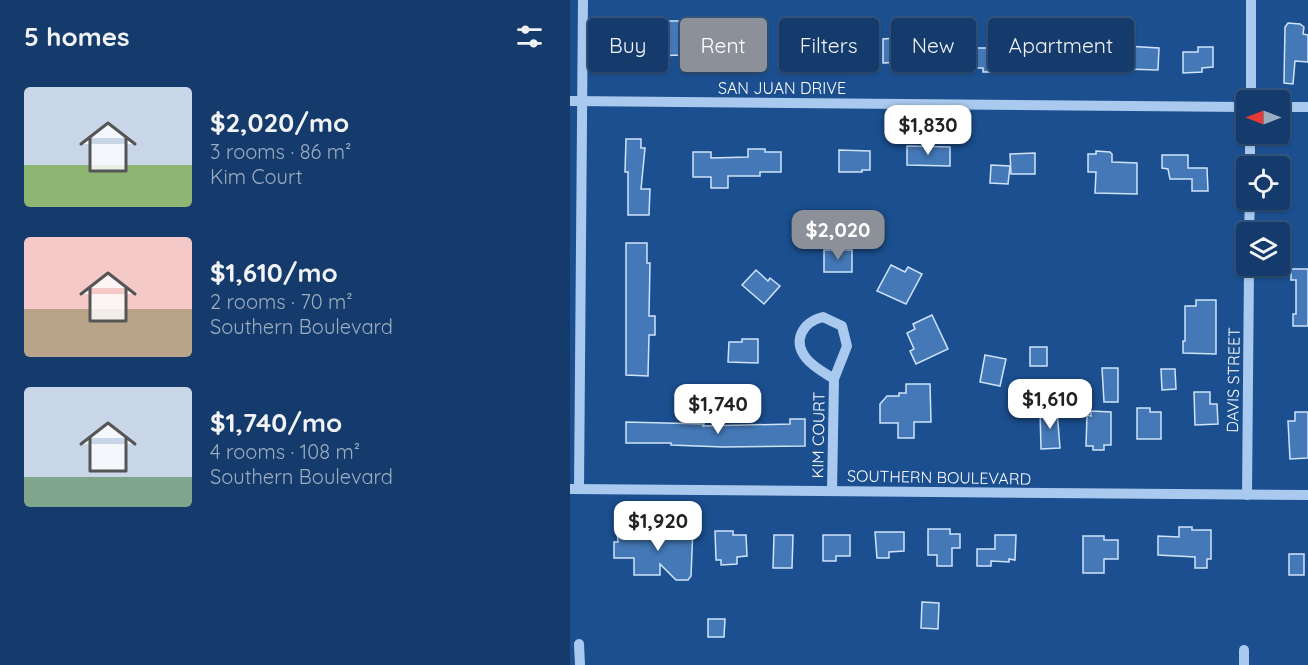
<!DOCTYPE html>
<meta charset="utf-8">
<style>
body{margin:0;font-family:Quicksand,sans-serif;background:#1d4271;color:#f1f3f6;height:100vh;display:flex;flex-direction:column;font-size:22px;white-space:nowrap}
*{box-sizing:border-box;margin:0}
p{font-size:20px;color:#9dadc1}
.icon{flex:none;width:33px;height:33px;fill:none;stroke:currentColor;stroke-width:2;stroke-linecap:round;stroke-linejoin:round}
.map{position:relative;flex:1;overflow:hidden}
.panel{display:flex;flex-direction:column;background:#143b6b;width:570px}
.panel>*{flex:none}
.guide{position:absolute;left:18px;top:18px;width:570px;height:54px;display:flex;gap:12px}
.needle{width:39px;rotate:270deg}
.buttons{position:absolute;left:666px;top:90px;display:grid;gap:12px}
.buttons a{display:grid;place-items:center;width:54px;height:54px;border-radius:6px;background:#143b6b;box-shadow:0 2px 4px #0004,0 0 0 2px #33557e;font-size:30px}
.price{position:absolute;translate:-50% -51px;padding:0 14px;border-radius:12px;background:#fff;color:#222;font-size:20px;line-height:39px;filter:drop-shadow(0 2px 3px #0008)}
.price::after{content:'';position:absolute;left:50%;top:36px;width:18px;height:14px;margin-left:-9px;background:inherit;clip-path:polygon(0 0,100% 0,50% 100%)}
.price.selected{background:#8c9099;color:#fff}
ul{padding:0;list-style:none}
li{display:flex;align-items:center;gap:18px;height:150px;padding:0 24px}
li span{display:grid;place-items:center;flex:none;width:168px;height:120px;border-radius:6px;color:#555}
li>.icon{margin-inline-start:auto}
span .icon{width:72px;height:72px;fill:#fffc;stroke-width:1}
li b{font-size:26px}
h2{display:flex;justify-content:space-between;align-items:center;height:72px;padding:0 24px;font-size:26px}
.chip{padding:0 21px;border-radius:6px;background:#143b6b;box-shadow:0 2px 4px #0004,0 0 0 2px #33557e;font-size:21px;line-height:54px}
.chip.selected{background:#8c9099;color:#fff}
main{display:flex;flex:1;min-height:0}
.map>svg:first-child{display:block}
</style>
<main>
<section class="panel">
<h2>5 homes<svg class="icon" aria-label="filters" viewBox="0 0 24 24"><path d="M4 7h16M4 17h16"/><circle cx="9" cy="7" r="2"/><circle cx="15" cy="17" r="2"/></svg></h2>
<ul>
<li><span style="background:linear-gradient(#c9d6e8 65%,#8fb573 0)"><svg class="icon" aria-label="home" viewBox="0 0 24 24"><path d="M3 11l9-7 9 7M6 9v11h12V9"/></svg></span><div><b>$2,020/mo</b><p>3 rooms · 86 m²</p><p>Kim Court</p></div></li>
<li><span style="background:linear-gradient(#f6c9c9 60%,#b9a48a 0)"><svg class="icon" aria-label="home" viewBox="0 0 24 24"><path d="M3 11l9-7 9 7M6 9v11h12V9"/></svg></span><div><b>$1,610/mo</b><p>2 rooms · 70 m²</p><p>Southern Boulevard</p></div></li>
<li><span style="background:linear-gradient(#c9d6e8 75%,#7fa58c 0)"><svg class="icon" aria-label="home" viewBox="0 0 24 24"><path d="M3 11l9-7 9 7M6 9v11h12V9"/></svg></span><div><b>$1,740/mo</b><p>4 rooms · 108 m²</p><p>Southern Boulevard</p></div></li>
</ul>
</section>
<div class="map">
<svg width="738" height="665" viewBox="0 0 738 665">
<rect width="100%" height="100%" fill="#1b4f8f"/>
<g fill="#4478b7" stroke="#cfe3fa" stroke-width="1.5">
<path d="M 85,21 L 111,21 L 112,55 L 82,56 L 82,35 L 85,34 Z"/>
<path d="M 718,23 L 730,24 L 734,27 L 733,34 L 738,35 L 738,62 L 725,61 L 723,84 L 714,83 L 715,27 Z"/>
<path d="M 183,26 L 183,30 L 190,30 L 191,63 L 165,64 L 163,27 Z"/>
<path d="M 212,26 L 251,26 L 251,30 L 280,31 L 280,64 L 265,64 L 265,60 L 250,60 L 250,58 L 212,58 Z"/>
<path d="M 325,32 L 341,32 L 342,62 L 313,63 L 313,39 L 325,38 Z"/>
<path d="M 465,32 L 483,33 L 483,49 L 507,50 L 507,33 L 526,33 L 527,63 L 480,64 L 480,61 L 463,60 Z"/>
<path d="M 421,45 L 436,45 L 436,50 L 442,50 L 442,67 L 439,67 L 439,72 L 413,72 L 413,68 L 393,68 L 394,48 L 421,48 Z"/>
<path d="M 556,46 L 589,48 L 588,70 L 555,69 Z"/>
<rect x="115" y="47" width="15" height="14"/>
<path d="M 628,47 L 643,47 L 643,67 L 632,68 L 632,72 L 613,73 L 613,52 L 628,52 Z"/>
<path d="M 56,139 L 71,139 L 71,148 L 75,148 L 71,189 L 80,189 L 79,215 L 58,215 L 58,172 L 55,172 Z"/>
<path d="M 337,146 L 380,147 L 380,166 L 337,165 Z"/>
<path d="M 178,149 L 195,149 L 195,152 L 211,152 L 211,172 L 190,172 L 190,176 L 158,176 L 158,188 L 141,188 L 141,177 L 123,177 L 123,152 L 141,152 L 141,158 L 178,157 Z"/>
<path d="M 269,150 L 300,151 L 300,170 L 292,170 L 292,172 L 269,172 Z"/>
<path d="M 526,151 L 540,152 L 542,154 L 542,162 L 567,163 L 567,194 L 525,193 L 526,172 L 518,172 L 518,154 L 526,154 Z"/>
<path d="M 465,153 L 465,174 L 441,174 L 440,154 Z"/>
<path d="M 592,155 L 618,155 L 618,168 L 637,168 L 638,191 L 622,191 L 622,179 L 600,179 L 598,169 L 592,168 Z"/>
<path d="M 421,165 L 440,166 L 438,184 L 420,183 Z"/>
<path d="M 56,243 L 77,243 L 77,263 L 80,263 L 79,316 L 85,316 L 85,335 L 79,335 L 78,376 L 56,375 Z"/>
<rect x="254" y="250" width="28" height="22"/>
<path d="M 321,265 L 335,272 L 338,267 L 352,274 L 336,304 L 307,291 Z"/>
<path d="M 721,269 L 738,269 L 738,326 L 723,326 L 723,314 L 726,314 L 726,280 L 721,280 Z"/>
<path d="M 186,270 L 198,281 L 200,278 L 210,286 L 194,304 L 172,285 Z"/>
<path d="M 626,300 L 646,300 L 646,354 L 613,353 L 613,341 L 615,341 L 615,306 L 626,306 Z"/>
<path d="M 362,315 L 378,349 L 346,364 L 340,351 L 344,349 L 337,333 L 345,329 L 343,324 Z"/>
<path d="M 172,339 L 188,339 L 188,363 L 158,362 L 159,342 L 172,342 Z"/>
<rect x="460" y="347" width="17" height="19"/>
<path d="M 415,355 L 436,359 L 430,386 L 410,382 Z"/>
<path d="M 532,368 L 548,368 L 548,402 L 534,402 Z"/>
<path d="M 591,369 L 605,369 L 606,389 L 592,390 Z"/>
<path d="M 336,384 L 360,384 L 361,422 L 344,422 L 344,438 L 328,438 L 328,423 L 310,423 L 310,404 L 317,396 L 329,396 L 329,393 L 336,393 Z"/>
<path d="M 624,392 L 640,392 L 640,404 L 647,404 L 648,424 L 625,425 Z"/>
<path d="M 567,408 L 580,408 L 580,412 L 591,412 L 591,439 L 567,439 Z"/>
<path d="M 487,410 L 490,448 L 471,449 L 470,411 Z"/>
<path d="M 521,411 L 541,412 L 541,445 L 534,445 L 534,450 L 523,450 L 523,446 L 516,446 L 517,415 L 521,416 Z"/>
<path d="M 725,412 L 738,412 L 738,458 L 720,459 L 718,421 L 725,421 Z"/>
<path d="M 220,419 L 235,419 L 235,446 L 153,447 L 101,445 L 101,443 L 56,443 L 56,422 L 134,424 L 133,426 L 220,424 Z"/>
<path d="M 103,527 L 123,528 L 121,576 L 118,580 L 106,580 L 90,564 L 90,575 L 64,575 L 64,558 L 44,558 L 44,542 L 48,542 L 47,531 L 70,531 L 70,534 L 103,536 Z"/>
<path d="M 609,527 L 622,527 L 622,530 L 641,530 L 641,559 L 637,559 L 637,568 L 625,568 L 625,557 L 588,555 L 588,536 L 609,537 Z"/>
<path d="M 358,529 L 380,529 L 380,534 L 390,534 L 390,548 L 382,548 L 382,566 L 367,566 L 367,555 L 358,555 Z"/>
<path d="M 145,531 L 163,531 L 163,535 L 176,535 L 177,556 L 167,557 L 167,564 L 151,565 L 151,560 L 146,560 Z"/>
<path d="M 305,532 L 334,532 L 334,551 L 319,552 L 319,558 L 307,558 Z"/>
<path d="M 204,535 L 223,535 L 222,568 L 203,568 Z"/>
<path d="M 253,535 L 280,535 L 280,556 L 266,556 L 266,561 L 253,561 Z"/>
<path d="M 425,535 L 446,535 L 445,560 L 439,559 L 439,562 L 421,561 L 421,566 L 407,566 L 407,549 L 425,549 Z"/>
<path d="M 513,536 L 534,536 L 534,540 L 548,540 L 548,559 L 534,559 L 534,573 L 513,573 Z"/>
<rect x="719" y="554" width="15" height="21"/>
<path d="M 352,602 L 369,603 L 368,629 L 351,628 Z"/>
<path d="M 138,619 L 155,619 L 154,637 L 138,637 Z"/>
</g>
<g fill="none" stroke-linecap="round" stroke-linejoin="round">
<g stroke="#a9c9ee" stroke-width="10">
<path d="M 681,100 L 681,0"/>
<path d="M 0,101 L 676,107"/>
<path d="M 710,107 L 738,107"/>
<path d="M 680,166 L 680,134"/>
<path d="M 679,232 L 680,200"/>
<path d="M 0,489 L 738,495"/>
<path d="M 9,489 L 13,0"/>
<path d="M 262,491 L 264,379 C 255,373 243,367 236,358 C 222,340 233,322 253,317 L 272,326 L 277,346 L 264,379"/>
<path d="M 677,495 L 679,266"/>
<path d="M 9,644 L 10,665"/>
<path d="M 674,665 L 674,650"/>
</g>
</g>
<g text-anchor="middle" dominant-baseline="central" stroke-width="5" stroke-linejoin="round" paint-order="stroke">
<g font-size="16" fill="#fff" stroke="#1b4f8f">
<text x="212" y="88">SAN JUAN DRIVE</text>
<text transform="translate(663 380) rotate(-89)">DAVIS STREET</text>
<text transform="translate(248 435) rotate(-89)">KIM COURT</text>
<text transform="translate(369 477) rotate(1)">SOUTHERN BOULEVARD</text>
</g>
</g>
</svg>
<div class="buttons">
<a><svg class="needle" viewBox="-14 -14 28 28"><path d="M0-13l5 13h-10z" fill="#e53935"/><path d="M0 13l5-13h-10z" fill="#9dadc1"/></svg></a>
<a><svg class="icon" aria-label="locate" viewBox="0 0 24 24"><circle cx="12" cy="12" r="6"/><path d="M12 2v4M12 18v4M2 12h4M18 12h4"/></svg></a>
<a><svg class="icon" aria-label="layers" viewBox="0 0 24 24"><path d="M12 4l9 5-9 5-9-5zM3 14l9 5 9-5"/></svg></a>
</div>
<b class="price" style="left:358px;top:156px">$1,830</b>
<b class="price selected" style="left:268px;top:261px">$2,020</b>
<b class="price" style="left:480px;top:430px">$1,610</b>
<b class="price" style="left:148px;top:435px">$1,740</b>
<b class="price" style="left:88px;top:552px">$1,920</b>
<div class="guide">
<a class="chip">Buy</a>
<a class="chip selected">Rent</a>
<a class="chip">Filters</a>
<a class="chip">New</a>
<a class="chip">Apartment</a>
</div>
</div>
</main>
